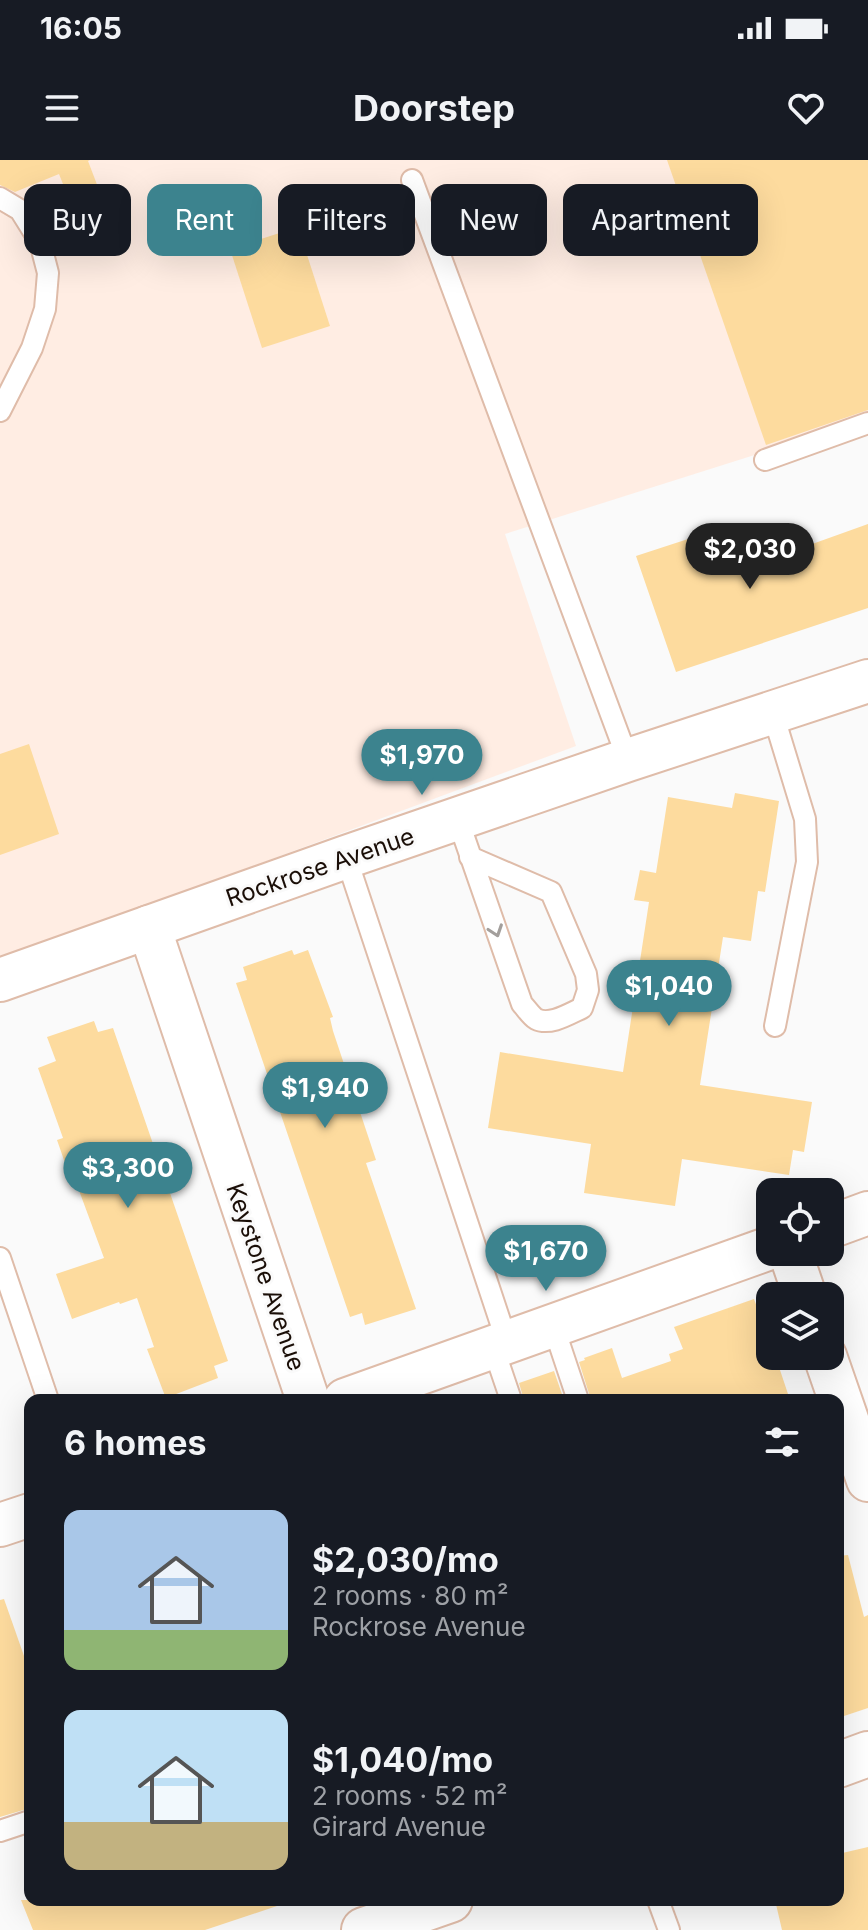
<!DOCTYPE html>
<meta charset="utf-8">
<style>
body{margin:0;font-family:Inter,sans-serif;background:#242831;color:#f1f3f6;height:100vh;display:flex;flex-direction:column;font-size:30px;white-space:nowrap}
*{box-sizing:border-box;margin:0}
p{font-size:26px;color:#9ea1a6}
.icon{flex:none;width:44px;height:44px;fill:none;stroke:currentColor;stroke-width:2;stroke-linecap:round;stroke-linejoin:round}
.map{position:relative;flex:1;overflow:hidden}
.drawer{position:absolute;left:24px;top:1234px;width:820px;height:512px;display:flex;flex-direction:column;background:#171b24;border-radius:16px;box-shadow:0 8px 32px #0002}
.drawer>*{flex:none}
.top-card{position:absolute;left:24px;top:24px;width:820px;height:72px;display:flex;gap:16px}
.fabs{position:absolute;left:756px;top:1018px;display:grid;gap:16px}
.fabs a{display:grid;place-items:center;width:88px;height:88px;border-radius:16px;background:#171b24;box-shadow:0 8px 32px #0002;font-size:40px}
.price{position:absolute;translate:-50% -68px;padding:0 18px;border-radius:28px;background:#3c838e;color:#fff;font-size:26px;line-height:52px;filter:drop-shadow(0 2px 4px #0008)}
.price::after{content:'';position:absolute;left:50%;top:48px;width:24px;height:18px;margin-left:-12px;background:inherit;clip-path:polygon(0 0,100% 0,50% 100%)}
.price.on{background:#222;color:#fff}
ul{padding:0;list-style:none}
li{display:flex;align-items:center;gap:24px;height:200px;padding:0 40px}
li span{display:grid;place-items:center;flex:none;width:224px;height:160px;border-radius:16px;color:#555}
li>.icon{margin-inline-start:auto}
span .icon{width:96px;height:96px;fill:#fffc;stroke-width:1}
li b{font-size:34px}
h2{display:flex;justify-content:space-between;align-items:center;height:96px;padding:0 40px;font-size:34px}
.tag{padding:0 28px;border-radius:16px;background:#171b24;box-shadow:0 8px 32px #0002;font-size:28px;line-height:72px}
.tag.on{background:#3c838e;color:#fff}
.status{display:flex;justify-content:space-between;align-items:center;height:56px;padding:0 40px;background:#171b24;direction:ltr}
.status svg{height:22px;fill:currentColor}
header{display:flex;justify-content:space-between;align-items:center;height:104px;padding:0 40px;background:#171b24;font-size:36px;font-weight:700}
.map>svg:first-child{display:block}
</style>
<div class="status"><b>16:05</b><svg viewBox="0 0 49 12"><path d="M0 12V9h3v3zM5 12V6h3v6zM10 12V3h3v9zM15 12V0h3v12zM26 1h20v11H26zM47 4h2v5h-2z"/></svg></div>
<header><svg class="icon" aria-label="menu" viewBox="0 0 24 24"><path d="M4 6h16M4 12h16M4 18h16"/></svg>Doorstep<svg class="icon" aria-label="heart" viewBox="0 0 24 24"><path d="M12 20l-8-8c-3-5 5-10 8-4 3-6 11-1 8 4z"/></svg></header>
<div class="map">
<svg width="868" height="1770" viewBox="0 0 868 1770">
<rect width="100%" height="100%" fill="#fafafa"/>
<path fill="#ffede3" d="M 0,0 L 868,0 L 868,259 L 505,374 L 576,586 L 0,800 Z"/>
<g fill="#fddb9e">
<path d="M 0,0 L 90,0 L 88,1 L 109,56 L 80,67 L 59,14 L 15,32 L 0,25 Z"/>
<path d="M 667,0 L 868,0 L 868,250 L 766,285 Z"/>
<path d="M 298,67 L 330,166 L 262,188 L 230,89 Z"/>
<path d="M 737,363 L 751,406 L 868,364 L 868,448 L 676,512 L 636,396 Z"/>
<path d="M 29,584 L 59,674 L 0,695 L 0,594 Z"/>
<path d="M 735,633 L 779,641 L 765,732 L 758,731 L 751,781 L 723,777 L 700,925 L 812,942 L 804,992 L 793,990 L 789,1015 L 682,999 L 675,1046 L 584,1033 L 591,984 L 488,968 L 500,892 L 623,912 L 649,742 L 634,740 L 640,710 L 656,713 L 668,637 L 732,648 Z"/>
<path d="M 292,790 L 294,795 L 308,790 L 333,857 L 330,858 L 333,871 L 376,1000 L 366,1003 L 416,1149 L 365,1165 L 362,1153 L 350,1157 L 236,823 L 247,820 L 243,807 Z"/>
<path d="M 94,861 L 98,872 L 113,868 L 228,1201 L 214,1206 L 218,1218 L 171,1236 L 170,1234 L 165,1236 L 147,1189 L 154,1187 L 137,1138 L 120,1144 L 119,1142 L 72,1159 L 56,1114 L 104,1098 L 77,1025 L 73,1026 L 57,980 L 63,978 L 38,908 L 56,901 L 47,877 Z"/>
<path d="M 754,1139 L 770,1182 L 770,1207 L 778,1204 L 790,1240 L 591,1240 L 579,1202 L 585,1200 L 584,1198 L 612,1188 L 622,1218 L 671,1201 L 669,1194 L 683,1189 L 674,1167 Z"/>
<path d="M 554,1211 L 564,1240 L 524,1240 L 519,1223 Z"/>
<path d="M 848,1395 L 864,1457 L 868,1455 L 868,1548 L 838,1558 L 838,1396 Z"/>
<path d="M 4,1439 L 30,1513 L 30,1648 L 0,1657 L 0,1440 Z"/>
<path d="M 868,1687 L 868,1770 L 782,1770 L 775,1740 L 838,1740 L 838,1694 Z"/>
<path d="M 21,1740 L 279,1740 L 280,1745 L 205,1770 L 33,1770 Z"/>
</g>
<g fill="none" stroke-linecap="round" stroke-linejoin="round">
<defs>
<g id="lane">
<path d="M 412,20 L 628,600"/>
<path d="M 0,38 L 20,50 L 40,82 L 48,113 L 45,149 L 32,188 L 0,251"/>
<path d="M 765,300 L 868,263"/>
<path d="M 773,554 L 805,659 L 807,702 L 775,866"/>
<path d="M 458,660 L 522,844 C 526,848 531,856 536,859 C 550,866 569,854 582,848 L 588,830 L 586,814 L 551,732 L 470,697"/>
<path d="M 346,697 L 507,1182"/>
<path d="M 0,1098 L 48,1240"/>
<path d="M 553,1165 L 578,1240"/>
<path d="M 493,1187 L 511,1240"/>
<path d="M 0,1671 L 30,1661"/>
<path d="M 658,1740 L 669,1770"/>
</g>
<g id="street">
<path d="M 149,767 L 308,1240"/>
<path d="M 0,820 L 346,697 L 628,600 L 868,521"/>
<path d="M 830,1067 L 868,1053"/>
<path d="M 790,1092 L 805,1136"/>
<path d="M 825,1196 L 868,1320"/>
<path d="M 345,1240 L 770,1088"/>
<path d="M 0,1365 L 30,1355"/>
</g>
<g id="secondary">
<path d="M 838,1605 L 868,1594"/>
<path d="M 364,1770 L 450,1740"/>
</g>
</defs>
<use href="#lane" stroke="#dfbca9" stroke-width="24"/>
<use href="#street" stroke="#dfbca9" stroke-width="46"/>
<use href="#secondary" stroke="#dfbca9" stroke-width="48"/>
<use href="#lane" stroke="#fff" stroke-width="20"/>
<use href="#street" stroke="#fff" stroke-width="42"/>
<use href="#secondary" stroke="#fff" stroke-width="44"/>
</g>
<defs><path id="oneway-chevron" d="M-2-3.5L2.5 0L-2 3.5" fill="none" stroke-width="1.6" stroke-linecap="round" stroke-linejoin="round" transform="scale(2)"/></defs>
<use stroke="#a39f9c" href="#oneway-chevron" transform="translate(496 771) rotate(71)"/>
<g text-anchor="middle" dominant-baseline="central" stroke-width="6" stroke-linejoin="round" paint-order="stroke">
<g font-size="24" fill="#1a0e07" stroke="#fafafa">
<text transform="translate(320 707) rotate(-19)">Rockrose Avenue</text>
<text transform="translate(266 1117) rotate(71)">Keystone Avenue</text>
</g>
</g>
</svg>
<div class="fabs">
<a><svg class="icon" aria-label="locate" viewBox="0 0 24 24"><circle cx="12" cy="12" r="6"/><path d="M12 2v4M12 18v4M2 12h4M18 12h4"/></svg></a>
<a><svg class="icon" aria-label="layers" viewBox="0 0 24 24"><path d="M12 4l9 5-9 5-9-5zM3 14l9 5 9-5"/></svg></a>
</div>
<b class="price on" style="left:750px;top:431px">$2,030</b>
<b class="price" style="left:422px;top:637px">$1,970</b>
<b class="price" style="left:669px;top:868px">$1,040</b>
<b class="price" style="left:325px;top:970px">$1,940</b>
<b class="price" style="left:128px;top:1050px">$3,300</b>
<b class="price" style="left:546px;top:1133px">$1,670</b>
<div class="top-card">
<a class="tag">Buy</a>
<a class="tag on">Rent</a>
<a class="tag">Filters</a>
<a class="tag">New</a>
<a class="tag">Apartment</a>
</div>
<section class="drawer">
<h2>6 homes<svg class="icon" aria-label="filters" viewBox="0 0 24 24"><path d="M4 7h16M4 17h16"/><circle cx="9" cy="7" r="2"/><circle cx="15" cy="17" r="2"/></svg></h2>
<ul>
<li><span style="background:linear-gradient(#a9c7e8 75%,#8fb573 0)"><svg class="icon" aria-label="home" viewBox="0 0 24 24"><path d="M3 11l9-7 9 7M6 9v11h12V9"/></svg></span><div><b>$2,030/mo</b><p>2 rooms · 80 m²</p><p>Rockrose Avenue</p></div></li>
<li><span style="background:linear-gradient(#bfe0f5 70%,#c2b280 0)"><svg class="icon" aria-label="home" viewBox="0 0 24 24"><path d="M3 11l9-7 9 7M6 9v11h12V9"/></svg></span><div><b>$1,040/mo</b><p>2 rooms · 52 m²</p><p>Girard Avenue</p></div></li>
</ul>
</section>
</div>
